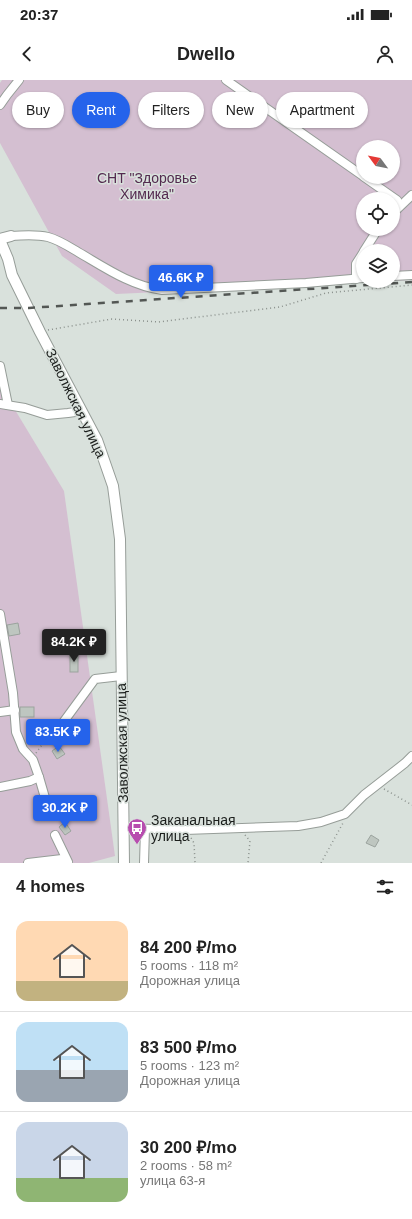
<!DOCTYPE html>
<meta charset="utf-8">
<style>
body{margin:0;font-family:Helvetica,sans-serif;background:#f2f2f2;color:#222;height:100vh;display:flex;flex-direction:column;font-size:15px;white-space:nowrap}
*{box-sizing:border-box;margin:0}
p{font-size:13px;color:#767676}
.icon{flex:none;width:22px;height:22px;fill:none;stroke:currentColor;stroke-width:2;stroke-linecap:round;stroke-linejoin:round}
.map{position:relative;height:783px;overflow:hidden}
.details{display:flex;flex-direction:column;background:#fff;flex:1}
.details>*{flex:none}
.top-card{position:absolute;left:12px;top:12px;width:388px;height:36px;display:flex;gap:8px}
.needle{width:26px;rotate:302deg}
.fabs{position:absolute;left:356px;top:60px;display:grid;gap:8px}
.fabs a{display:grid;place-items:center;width:44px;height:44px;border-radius:50%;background:#fff;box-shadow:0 1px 3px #0004;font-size:20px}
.price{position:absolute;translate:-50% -34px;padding:0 9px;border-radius:4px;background:#2563eb;color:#fff;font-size:13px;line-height:26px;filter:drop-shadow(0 1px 2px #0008)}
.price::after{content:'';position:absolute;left:50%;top:24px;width:12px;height:9px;margin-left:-6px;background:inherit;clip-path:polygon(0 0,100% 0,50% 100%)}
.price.on{background:#222;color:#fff}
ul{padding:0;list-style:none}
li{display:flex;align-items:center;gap:12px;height:100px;padding:0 16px}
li+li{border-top:1px solid #e0e0e0}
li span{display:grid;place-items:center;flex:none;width:112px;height:80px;border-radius:12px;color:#555}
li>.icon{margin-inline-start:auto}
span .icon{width:48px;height:48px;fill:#fffc;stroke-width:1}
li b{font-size:17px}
h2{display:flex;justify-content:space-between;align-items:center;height:48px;padding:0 16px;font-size:17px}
.chip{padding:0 14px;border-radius:18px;background:#fff;box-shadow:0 1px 3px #0004;font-size:14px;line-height:36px}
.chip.on{background:#2563eb;color:#fff}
.status{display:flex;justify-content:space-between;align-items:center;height:28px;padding:0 20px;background:#fff;direction:ltr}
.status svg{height:11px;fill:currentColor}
header{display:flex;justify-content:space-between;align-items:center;height:52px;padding:0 16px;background:#fff;font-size:18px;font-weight:600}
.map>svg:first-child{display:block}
</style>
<div class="status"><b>20:37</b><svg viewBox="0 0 49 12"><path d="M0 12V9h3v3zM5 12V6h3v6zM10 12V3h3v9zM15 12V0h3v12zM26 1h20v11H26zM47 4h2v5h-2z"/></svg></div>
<header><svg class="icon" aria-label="back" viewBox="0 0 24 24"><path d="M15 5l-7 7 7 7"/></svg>Dwello<svg class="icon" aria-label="person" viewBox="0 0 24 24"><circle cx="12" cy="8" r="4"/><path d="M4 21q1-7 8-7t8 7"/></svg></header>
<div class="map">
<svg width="412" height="783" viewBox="0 0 412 783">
<rect width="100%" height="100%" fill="#d9e1dc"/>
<g fill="#d4bfd1" fill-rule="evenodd">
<path d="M 2,0 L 412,0 L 412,200 L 393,201 L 393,171 L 363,171 L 363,201 L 391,201 L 116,214 L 62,176 L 0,63 L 0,3 ZM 363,67 L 393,67 L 393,97 L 363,97 ZM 363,119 L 393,119 L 393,149 L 363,149 Z"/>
<path d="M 0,305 L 64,411 L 115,776 L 89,783 L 0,783 Z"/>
</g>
<g fill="#bec6c0" stroke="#9ba39e">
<path d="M 18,543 L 20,554 L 9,556 L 7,545 Z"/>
<rect x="70" y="574" width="8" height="18"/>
<rect x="20" y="627" width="14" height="10"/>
<path d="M 59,666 L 65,674 L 57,679 L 52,671 Z"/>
<path d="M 65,742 L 71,751 L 65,755 L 59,747 Z"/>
<path d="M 371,755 L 379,760 L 375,767 L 366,763 Z"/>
</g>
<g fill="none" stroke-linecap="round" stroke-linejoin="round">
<defs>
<g id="minor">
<path d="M 226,0 L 363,96"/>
<path d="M 0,25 L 7,15 L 19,0"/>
<path d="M 364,97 L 397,120"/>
<path d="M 393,133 L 412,115"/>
<path d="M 11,156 C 23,155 36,154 48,157 C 59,160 68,166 78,172 C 104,187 131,206 162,210 L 306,203 L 363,198"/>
<path d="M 364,171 L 378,149"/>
<path d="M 393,196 L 412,195"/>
<path d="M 356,199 L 356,184 L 363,173"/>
<path d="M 0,286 L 8,325"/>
<path d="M 0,324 L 25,328 L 47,335 L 68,333 L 82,331"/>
<path d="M 0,534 L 13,613 L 16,652 L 23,669 L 33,680 L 39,697 L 48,728"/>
<path d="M 0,632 L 15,630"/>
<path d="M 59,648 L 95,599 L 121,596"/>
<path d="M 0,707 L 30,701 L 39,697"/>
<path d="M 123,748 L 185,750 L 298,746 L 321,742 L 345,734 L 364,715 L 405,683 L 412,676"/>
<path d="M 55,755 L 68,782"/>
<path d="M 28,783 L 62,779 L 65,779"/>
<path d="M 144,783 L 145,749"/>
</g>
<g id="major">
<path d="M 0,159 L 11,156"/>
<path d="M 0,160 L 8,179 L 12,195 L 40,252 L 97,360 L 113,406 L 120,459 L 124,783"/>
</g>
</defs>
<use href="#minor" stroke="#969d98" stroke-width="10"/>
<use href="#major" stroke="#969d98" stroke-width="12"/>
<g stroke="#8a908c" stroke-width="1.5" stroke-dasharray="1 3" stroke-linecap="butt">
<path d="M 48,250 L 112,239 L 158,242 L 280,227 L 326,213 L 412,205"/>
<path d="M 36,673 L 47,658 L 53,653"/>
<path d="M 384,709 L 412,725"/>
<path d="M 245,755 L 250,761 L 248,783"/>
<path d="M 191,758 L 194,763 L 195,783"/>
<path d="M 321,783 L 343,743"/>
</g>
<use href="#minor" stroke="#fff" stroke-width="8"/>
<use href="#major" stroke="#fff" stroke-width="10"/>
<path stroke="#535754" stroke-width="2.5" stroke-dasharray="7 7" stroke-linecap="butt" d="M 0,228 L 29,228 L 412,202"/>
</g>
<defs>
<symbol id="bus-pin" viewBox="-11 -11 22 30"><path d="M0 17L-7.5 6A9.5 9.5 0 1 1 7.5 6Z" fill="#b74daf" stroke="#d9e1dc"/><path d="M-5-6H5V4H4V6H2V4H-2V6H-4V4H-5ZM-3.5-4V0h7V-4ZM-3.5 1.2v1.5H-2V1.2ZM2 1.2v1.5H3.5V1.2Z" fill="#fff"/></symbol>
</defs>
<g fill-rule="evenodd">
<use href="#bus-pin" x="126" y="737" width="22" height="30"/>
</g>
<g text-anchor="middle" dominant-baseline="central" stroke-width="3" stroke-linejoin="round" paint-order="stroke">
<g font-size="14" fill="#532a4f" stroke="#d9e1dc">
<text x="147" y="98">СНТ "Здоровье<tspan x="147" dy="16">Химика"</tspan></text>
</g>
<g font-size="14" fill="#1b1e1c" stroke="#d9e1dc">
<text transform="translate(76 323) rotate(64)">Заволжская улица</text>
<text transform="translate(122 663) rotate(-91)">Заволжская улица</text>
</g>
<g font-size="14" fill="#1b1e1c" stroke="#d9e1dc" text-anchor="start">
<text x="151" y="740">Заканальная<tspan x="151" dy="16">улица</tspan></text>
</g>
</g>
</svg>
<div class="fabs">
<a><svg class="needle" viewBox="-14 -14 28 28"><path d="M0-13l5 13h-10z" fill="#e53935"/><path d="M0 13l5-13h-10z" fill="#767676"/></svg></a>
<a><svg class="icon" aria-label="locate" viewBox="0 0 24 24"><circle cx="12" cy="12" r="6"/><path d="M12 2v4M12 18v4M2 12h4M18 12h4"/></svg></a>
<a><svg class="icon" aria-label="layers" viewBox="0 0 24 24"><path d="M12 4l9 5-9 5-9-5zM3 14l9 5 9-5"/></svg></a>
</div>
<b class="price" style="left:181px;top:219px">46.6K ₽</b>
<b class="price on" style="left:74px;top:583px">84.2K ₽</b>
<b class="price" style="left:58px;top:673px">83.5K ₽</b>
<b class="price" style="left:65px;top:749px">30.2K ₽</b>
<div class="top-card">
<a class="chip">Buy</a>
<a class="chip on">Rent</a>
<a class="chip">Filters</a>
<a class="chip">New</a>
<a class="chip">Apartment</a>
</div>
</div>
<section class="details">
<h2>4 homes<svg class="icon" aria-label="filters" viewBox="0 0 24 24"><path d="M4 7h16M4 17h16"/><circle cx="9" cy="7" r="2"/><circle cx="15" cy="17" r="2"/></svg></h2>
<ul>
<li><span style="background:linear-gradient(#ffd9b3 75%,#c2b280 0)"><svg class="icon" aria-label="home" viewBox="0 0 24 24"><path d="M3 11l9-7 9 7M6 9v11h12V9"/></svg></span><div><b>84 200 ₽/mo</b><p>5 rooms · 118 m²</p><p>Дорожная улица</p></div></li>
<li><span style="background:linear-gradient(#bfe0f5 60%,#9aa5b1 0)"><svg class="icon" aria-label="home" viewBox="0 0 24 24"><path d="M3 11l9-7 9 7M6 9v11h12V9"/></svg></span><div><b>83 500 ₽/mo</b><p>5 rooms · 123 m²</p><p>Дорожная улица</p></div></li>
<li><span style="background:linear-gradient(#c9d6e8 70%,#8fb573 0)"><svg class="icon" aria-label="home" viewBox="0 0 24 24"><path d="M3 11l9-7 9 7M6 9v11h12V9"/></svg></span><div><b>30 200 ₽/mo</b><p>2 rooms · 58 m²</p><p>улица 63-я</p></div></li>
</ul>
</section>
